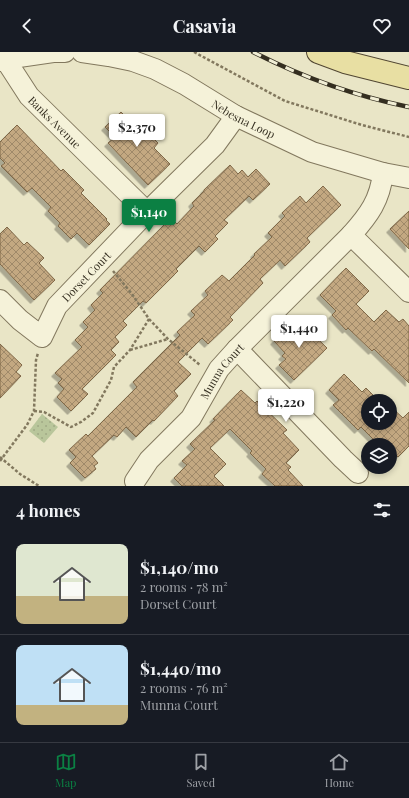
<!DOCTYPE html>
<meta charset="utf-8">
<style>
body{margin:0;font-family:"Playfair Display",serif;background:#242831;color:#f1f3f6;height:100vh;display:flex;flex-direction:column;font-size:15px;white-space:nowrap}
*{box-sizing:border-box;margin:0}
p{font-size:13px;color:#9ea1a6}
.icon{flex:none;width:22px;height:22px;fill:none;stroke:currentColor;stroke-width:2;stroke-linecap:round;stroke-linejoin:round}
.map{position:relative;height:434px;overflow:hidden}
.details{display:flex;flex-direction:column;background:#171b24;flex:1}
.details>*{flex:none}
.fabs{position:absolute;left:361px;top:342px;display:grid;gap:8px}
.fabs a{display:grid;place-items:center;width:36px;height:36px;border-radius:50%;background:#171b24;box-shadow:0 2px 6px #0003;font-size:20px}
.price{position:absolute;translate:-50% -34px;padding:0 9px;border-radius:4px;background:#fff;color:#222;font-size:13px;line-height:26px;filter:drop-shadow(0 1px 2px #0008)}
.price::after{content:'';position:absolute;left:50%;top:24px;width:12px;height:9px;margin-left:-6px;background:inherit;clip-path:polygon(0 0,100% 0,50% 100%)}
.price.on{background:#0b8043;color:#fff}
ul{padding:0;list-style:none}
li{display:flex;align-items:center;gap:12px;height:100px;padding:0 16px}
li+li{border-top:1px solid #363941}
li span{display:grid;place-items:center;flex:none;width:112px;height:80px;border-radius:8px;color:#555}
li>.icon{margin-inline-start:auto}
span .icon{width:48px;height:48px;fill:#fffc;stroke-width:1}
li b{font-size:17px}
h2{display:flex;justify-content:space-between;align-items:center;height:48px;padding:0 16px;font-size:17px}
header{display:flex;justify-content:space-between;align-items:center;height:52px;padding:0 16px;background:#171b24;font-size:18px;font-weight:700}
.dock{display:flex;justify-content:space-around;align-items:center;height:56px;border-top:1px solid #363941;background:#171b24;font-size:11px;color:#9ea1a6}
.dock a{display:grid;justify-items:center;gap:2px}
.dock .on{color:#0b8043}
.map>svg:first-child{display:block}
</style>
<header><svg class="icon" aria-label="back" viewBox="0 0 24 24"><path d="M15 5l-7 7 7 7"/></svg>Casavia<svg class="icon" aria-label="heart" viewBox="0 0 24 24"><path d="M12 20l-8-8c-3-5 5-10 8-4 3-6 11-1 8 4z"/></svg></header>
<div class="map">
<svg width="409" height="434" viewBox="0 0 409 434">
<defs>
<pattern id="green-dots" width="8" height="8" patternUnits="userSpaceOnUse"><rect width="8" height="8" fill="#b9c69b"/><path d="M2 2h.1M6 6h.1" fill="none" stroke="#a0aa85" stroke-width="1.8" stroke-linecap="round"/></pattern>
<pattern id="building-cross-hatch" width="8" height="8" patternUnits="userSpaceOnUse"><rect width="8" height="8" fill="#c3a881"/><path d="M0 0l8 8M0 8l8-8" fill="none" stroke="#9f8969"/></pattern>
<filter id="shadow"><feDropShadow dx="-3.5" dy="3.5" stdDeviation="0" flood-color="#0004"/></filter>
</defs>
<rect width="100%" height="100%" fill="#e9e5c6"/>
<path fill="url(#green-dots)" d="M 42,362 L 58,375 L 44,391 L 29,379 Z"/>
<g fill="url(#building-cross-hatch)" stroke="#7f6747" filter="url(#shadow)">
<path d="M 121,60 L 138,77 L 141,74 L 158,91 L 154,96 L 170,112 L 148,133 L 108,91 L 115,85 L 105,75 Z"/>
<path d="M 17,73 L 61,119 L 63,117 L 84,138 L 81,141 L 107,167 L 106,168 L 110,172 L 89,193 L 77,181 L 71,187 L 58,174 L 60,171 L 48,159 L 51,155 L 32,136 L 27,140 L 1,114 L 5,111 L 0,106 L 0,90 Z"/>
<path d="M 230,113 L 238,122 L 242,118 L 248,125 L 256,117 L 270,132 L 253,148 L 249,144 L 224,168 L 228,171 L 215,184 L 218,187 L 205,200 L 199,194 L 176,217 L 178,219 L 146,251 L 143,249 L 123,269 L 127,273 L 115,285 L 119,290 L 111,298 L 116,303 L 82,337 L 88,342 L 71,359 L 57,345 L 64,337 L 58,331 L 62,327 L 55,321 L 82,295 L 75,288 L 88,275 L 83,270 L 95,258 L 91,253 L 103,241 L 100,238 L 171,166 L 177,172 L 194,154 L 192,151 L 204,139 L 204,138 Z"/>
<path d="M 323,134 L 341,153 L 307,186 L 310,190 L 285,214 L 280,208 L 260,227 L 263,231 L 230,265 L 233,268 L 208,292 L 202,286 L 178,310 L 191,322 L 174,339 L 178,344 L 154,369 L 153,368 L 136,385 L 126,375 L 117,385 L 114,383 L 92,404 L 98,411 L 94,414 L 96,417 L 85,426 L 70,411 L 76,405 L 69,398 L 86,382 L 88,384 L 137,335 L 133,330 L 180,283 L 177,280 L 195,263 L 191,259 L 208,243 L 205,239 L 222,223 L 229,229 L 255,203 L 254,202 L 272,185 L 268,181 L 285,164 L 282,161 L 300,144 L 306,151 Z"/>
<path d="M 409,159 L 409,197 L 390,177 Z"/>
<path d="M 7,175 L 24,193 L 27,190 L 44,206 L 39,211 L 55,228 L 34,248 L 0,212 L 0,182 Z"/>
<path d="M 346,216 L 369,239 L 356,252 L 374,270 L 386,258 L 399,270 L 403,267 L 409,274 L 409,331 L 374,297 L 372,299 L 348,276 L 346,278 L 332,263 L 336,259 L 320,243 Z"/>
<path d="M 296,266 L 327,296 L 294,328 L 279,313 L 286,307 L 282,304 L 285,301 L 274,289 Z"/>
<path d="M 0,292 L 22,313 L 16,320 L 21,324 L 0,346 Z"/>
<path d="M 344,322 L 362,340 L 366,336 L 379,349 L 368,349 L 368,371 L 390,371 L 390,354 L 403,366 L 409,360 L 409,394 L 398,405 L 390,397 L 390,393 L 386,393 L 381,388 L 378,392 L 361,375 L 358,378 L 333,353 L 339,348 L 329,338 Z"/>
<path d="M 241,338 L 255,351 L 257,349 L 287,378 L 283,381 L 299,398 L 286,411 L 291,415 L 288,418 L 303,434 L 275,434 L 262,422 L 266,417 L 250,401 L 252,399 L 230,377 L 210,396 L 226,412 L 214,424 L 224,434 L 182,434 L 174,426 L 187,413 L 182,409 L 195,397 L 190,392 L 215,368 L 213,367 Z"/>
</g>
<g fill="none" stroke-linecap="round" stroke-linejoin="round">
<defs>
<g id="minor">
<path id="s1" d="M 3,0 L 5,7 L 29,44 L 147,160"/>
<path id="s2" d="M 82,0 L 109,4 L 133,9 L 155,17 L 184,32 L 236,64 L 312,100 L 383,121 L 409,126"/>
<path d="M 0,9 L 5,7 L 53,0 L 65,0"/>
<path d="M 351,183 L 409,240"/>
<path id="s3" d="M 0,248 L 20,268 L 42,285 L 57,254 L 147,160 L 215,93 L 236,64"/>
<path d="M 237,297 L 343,407 L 358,421"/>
<path id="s4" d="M 135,429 L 149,408 L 191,366 L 219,317 L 237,297 L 351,183 C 369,163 380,148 383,121"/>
</g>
<path id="major" d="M 318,0 L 345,10 L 409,26"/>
</defs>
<use href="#minor" stroke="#82785e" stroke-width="22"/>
<use href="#major" stroke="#514632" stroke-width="24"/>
<g stroke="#82785e" stroke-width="2.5" stroke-dasharray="3 2" stroke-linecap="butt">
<path d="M 194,0 L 285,49 L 362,73 L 409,85"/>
<path d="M 113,219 L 132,242 L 149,267 L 168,287 L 200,313"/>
<path d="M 130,298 L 168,287"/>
<path d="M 34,359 L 44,360 L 71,375 L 81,370 L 93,361 L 111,328 L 114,315 L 130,298 L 149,267"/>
<path d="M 0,405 L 20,422 L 39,434"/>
<path d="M 0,409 L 27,373 L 34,359 L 36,308 L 38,301"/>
</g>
<use href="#minor" stroke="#f5f2d9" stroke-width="20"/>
<use href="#major" stroke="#e8dfa3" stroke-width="22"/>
<defs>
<path id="rail" d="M 253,0 C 302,25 355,44 409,55"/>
</defs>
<use href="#rail" stroke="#342e20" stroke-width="4.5"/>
<use href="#rail" stroke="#f1eed5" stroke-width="3" stroke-dasharray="9" stroke-linecap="butt"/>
</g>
<g text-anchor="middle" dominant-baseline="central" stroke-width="4" stroke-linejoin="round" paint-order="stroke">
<g font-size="11" fill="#342e20" stroke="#f1eed5">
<text stroke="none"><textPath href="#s2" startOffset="177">Nebesna Loop</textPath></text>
<text stroke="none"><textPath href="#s1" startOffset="88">Banks Avenue</textPath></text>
<text stroke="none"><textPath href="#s3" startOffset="132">Dorset Court</textPath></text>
<text stroke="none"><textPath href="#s4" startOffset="141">Munna Court</textPath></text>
</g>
</g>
</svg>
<div class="fabs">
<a><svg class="icon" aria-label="locate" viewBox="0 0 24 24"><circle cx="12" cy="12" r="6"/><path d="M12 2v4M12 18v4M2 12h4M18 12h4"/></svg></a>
<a><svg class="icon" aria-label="layers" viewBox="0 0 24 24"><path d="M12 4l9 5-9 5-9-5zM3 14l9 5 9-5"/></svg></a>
</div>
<b class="price" style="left:137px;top:96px">$2,370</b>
<b class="price on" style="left:149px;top:181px">$1,140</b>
<b class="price" style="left:299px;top:297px">$1,440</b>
<b class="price" style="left:286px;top:371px">$1,220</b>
</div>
<section class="details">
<h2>4 homes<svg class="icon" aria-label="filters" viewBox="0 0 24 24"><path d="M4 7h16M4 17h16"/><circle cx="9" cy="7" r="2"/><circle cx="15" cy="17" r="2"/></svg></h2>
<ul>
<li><span style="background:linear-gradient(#dfe7d0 65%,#c2b280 0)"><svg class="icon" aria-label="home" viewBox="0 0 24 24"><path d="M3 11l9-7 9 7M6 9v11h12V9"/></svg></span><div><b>$1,140/mo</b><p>2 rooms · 78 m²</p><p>Dorset Court</p></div></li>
<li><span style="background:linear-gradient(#bfe0f5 75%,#c2b280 0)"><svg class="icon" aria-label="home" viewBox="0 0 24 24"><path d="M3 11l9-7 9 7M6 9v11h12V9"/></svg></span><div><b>$1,440/mo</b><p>2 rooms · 76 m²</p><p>Munna Court</p></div></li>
</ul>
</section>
<nav class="dock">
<a class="on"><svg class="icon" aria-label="map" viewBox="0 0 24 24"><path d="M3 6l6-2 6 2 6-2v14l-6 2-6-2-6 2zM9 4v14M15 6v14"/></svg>Map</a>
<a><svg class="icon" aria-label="saved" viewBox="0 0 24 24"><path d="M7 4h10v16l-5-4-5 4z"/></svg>Saved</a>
<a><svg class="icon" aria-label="home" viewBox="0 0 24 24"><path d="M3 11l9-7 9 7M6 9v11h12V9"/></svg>Home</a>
</nav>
